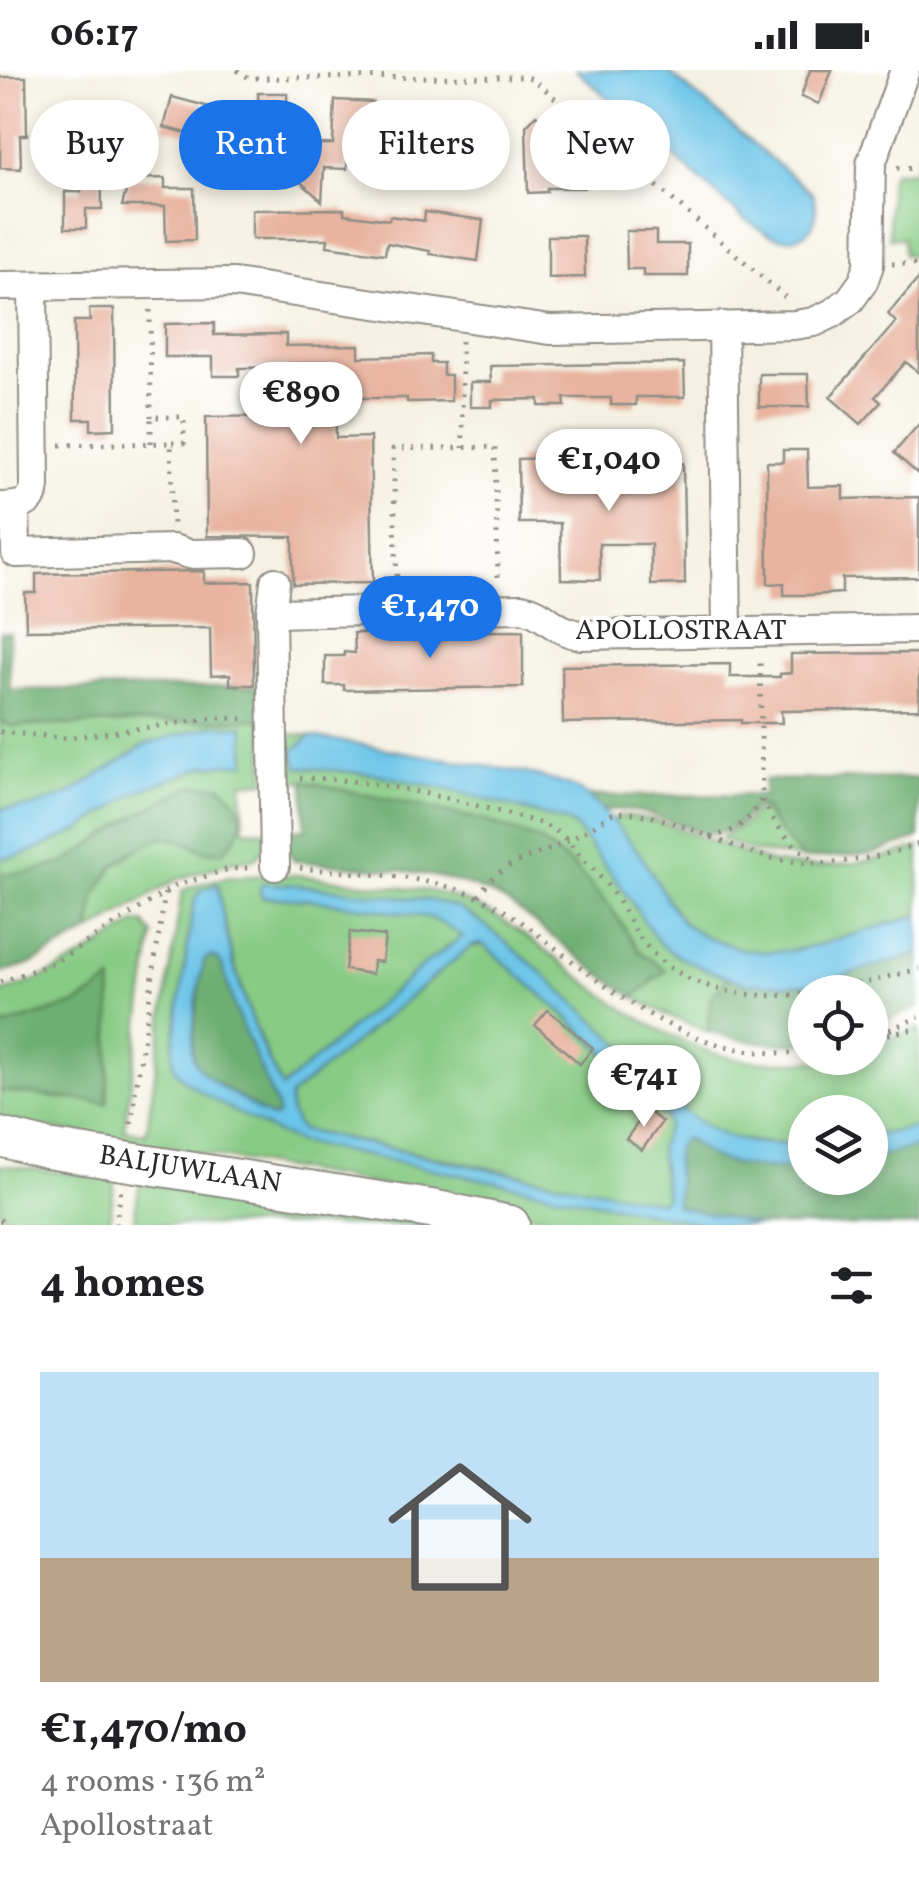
<!DOCTYPE html>
<meta charset="utf-8">
<style>
body{margin:0;font-family:Vollkorn,serif;background:#f2f2f2;color:#202124;height:100vh;display:flex;flex-direction:column;font-size:38px;white-space:nowrap}
*{box-sizing:border-box;margin:0}
p{font-size:32px;color:#757577}
.icon{flex:none;width:55px;height:55px;fill:none;stroke:currentColor;stroke-width:2;stroke-linecap:round;stroke-linejoin:round}
.map{position:relative;height:1155px;overflow:hidden}
.drawer{display:flex;flex-direction:column;background:#fff;flex:1}
.drawer>*{flex:none}
.guide{position:absolute;left:30px;top:30px;width:860px;height:90px;display:flex;gap:20px}
.tools{position:absolute;left:788px;top:905px;display:grid;gap:20px}
.tools a{display:grid;place-items:center;width:100px;height:100px;border-radius:50%;background:#fff;box-shadow:0 5px 15px #0003;font-size:50px}
.price{position:absolute;translate:-50% -85px;padding:0 22px;border-radius:35px;background:#fff;color:#222;font-size:32px;line-height:65px;filter:drop-shadow(0 2px 5px #0008)}
.price::after{content:'';position:absolute;left:50%;top:60px;width:30px;height:22px;margin-left:-15px;background:inherit;clip-path:polygon(0 0,100% 0,50% 100%)}
.price.on{background:#1a73e8;color:#fff}
ul{padding:0;list-style:none}
li{display:grid;align-content:center;gap:20px;height:530px;padding:0 40px}
li+li{border-top:2px solid #e0e0e0}
li span{display:grid;place-items:center;height:310px;border-radius:0px;color:#555}
li>.icon{margin-inline-start:auto}
span .icon{width:180px;height:180px;fill:#fffc;stroke-width:1}
li b{font-size:42px}
h2{display:flex;justify-content:space-between;align-items:center;height:120px;padding:0 40px;font-size:42px}
.chip{padding:0 35px;border-radius:45px;background:#fff;box-shadow:0 5px 15px #0003;font-size:35px;line-height:90px}
.chip.on{background:#1a73e8;color:#fff}
.status{display:flex;justify-content:space-between;align-items:center;height:70px;padding:0 50px;background:#fff;direction:ltr}
.status svg{height:28px;fill:currentColor}
.map>svg:first-child{display:block}
</style>
<div class="status"><b>06:17</b><svg viewBox="0 0 49 12"><path d="M0 12V9h3v3zM5 12V6h3v6zM10 12V3h3v9zM15 12V0h3v12zM26 1h20v11H26zM47 4h2v5h-2z"/></svg></div>
<div class="map">
<svg width="919" height="1155" viewBox="0 0 919 1155">
<rect width="100%" height="100%" fill="#fff"/>
<filter id="ink" filterUnits="userSpaceOnUse"><feTurbulence type="fractalNoise" baseFrequency=".01" numOctaves="2"/><feDisplacementMap in="SourceGraphic" scale="20" xChannelSelector="R" yChannelSelector="G"/><feConvolveMatrix kernelMatrix="1 2 1 2 8 2 1 2 1" color-interpolation-filters="sRGB"/></filter>
<filter id="wash" filterUnits="userSpaceOnUse"><feTurbulence type="fractalNoise" baseFrequency=".0048" numOctaves="4" result="noise"/><feDisplacementMap in="SourceGraphic" scale="40" xChannelSelector="R" yChannelSelector="G"/><feGaussianBlur stdDeviation="2.25" result="paint"/><feColorMatrix in="noise" values="0 0 0 0 0 0 0 0 0 0 0 0 0 0 0 0 0 1.4 0 .05"/><feComposite in="paint" operator="in"/></filter>
<g filter="url(#wash)">
<rect width="100%" height="100%" fill="#f5f1e2"/>
<g fill="#87cb84" stroke="#597b58" stroke-width="2.5">
<path d="M 919,82 L 919,134 L 915,146 L 919,155 L 919,184 L 904,185 L 903,168 L 889,168 L 889,111 L 893,102 L 916,101 Z"/>
<path d="M 264,649 L 265,711 L 242,713 L 244,760 L 266,761 L 266,777 L 254,789 L 231,792 L 176,810 L 90,862 L 94,826 L 113,797 L 133,782 L 161,767 L 182,771 L 204,781 L 223,782 L 131,748 L 66,792 L 31,802 L 0,804 L 0,789 L 28,783 L 78,761 L 138,721 L 206,696 L 246,693 L 146,674 L 70,724 L 34,737 L 0,739 L 0,651 L 12,656 Z"/>
<path d="M 280,663 L 311,666 L 294,681 L 299,697 L 374,704 L 451,720 L 568,752 L 576,758 L 618,812 L 660,874 L 679,887 L 728,907 L 711,928 L 708,962 L 665,944 L 634,927 L 665,900 L 639,881 L 612,839 L 573,796 L 540,771 L 486,751 L 304,711 L 280,710 Z"/>
<path d="M 760,736 L 777,760 L 803,789 L 752,781 L 720,769 L 748,751 Z"/>
<path d="M 620,746 C 651,745 680,760 709,770 C 728,777 747,786 767,791 C 818,803 871,793 919,777 L 919,845 L 819,875 L 790,881 L 765,882 L 744,880 L 725,874 L 703,866 L 684,854 L 612,750 Z"/>
<path d="M 296,805 L 430,821 C 500,834 551,888 607,927 C 641,951 678,972 717,984 C 768,999 818,988 870,988 L 870,976 L 919,958 L 919,1057 L 870,1066 L 870,1042 L 805,1042 L 805,1074 L 765,1073 L 725,1067 L 694,1050 L 680,1039 L 648,1024 L 663,1041 L 668,1054 C 656,1082 661,1098 666,1126 L 665,1130 L 657,1132 L 301,1060 C 292,1049 288,1040 290,1026 L 470,877 L 484,875 L 565,945 L 638,1014 L 651,1002 L 538,899 L 433,831 L 299,815 L 263,827 L 313,830 L 409,844 L 432,848 L 463,866 L 425,894 L 282,1018 C 251,955 228,885 218,815 L 192,844 L 173,980 L 173,994 L 178,1004 L 188,1012 L 203,1023 L 297,1072 L 710,1155 L 585,1155 L 337,1107 L 60,1060 L 0,1053 L 0,1021 L 107,1033 L 112,912 L 79,933 L 0,957 L 0,923 C 49,909 94,882 135,853 L 144,853 L 153,864 L 124,1060 L 146,1064 L 182,821 C 217,803 258,806 296,805 Z"/>
<path d="M 0,1095 L 115,1108 L 109,1155 L 18,1155 L 0,1142 Z"/>
<path d="M 140,1111 L 438,1155 L 133,1155 Z"/>
</g>
<g fill="#6daf72" stroke="#4c6d4e" stroke-width="2.5">
<path d="M 0,562 L 9,562 L 10,620 L 264,616 L 264,649 L 12,656 L 0,651 Z"/>
<path d="M 919,708 L 919,768 L 871,784 L 803,789 L 777,760 L 762,736 L 755,736 C 746,750 727,764 709,764 C 699,763 688,757 679,754 C 654,745 629,736 602,741 L 588,726 L 764,725 L 764,710 Z"/>
<path d="M 304,711 L 486,751 L 540,771 L 573,796 L 612,839 L 639,881 L 666,900 L 634,927 C 601,906 572,881 541,858 C 527,847 513,835 497,827 C 441,798 356,797 294,791 L 282,773 L 283,760 L 305,759 Z"/>
<path d="M 221,715 C 249,741 249,755 223,782 L 204,781 L 182,771 L 162,767 L 133,782 L 113,797 L 95,826 L 90,862 L 31,894 L 0,903 L 0,804 L 31,802 L 66,792 L 131,748 L 190,716 Z"/>
<path d="M 919,883 L 919,937 L 870,957 L 870,922 L 805,922 L 805,973 C 772,976 740,970 708,962 L 711,928 L 728,907 L 746,913 L 907,888 Z"/>
<path d="M 210,886 L 218,889 L 222,895 L 235,939 L 278,1040 L 277,1046 L 271,1048 L 202,1003 L 196,995 L 192,980 L 201,897 L 204,890 Z"/>
<path d="M 112,911 L 107,1033 L 0,1021 L 0,957 L 79,933 Z"/>
<path d="M 683,1069 C 695,1073 705,1084 717,1089 C 743,1098 777,1100 805,1098 L 805,1108 L 870,1108 L 870,1088 L 919,1076 L 919,1155 L 760,1155 L 680,1139 L 676,1133 C 676,1128 678,1122 678,1116 C 678,1098 669,1083 683,1069 Z"/>
</g>
<g fill="#6bc4e8" stroke="#4b788a" stroke-width="2.5" fill-rule="evenodd">
<path d="M 576,0 L 666,0 L 813,124 C 814,130 816,136 816,141 C 817,160 798,171 781,168 C 767,166 755,155 743,148 Z"/>
<path d="M 211,656 L 244,656 L 246,693 L 206,696 L 138,721 L 78,761 L 28,783 L 0,789 L 0,739 L 34,737 L 70,724 L 146,674 Z"/>
<path d="M 311,666 L 527,703 L 571,716 L 588,726 L 612,750 L 640,784 L 671,836 L 684,854 L 704,866 L 744,880 L 765,882 L 790,881 L 819,875 L 919,845 L 919,883 L 812,915 L 746,913 L 707,900 L 679,887 L 660,874 L 618,812 L 576,758 L 568,752 L 451,720 L 374,704 L 298,697 L 293,681 Z"/>
<path d="M 262,813 L 299,815 L 433,831 L 459,838 L 485,855 L 538,899 L 651,1002 L 639,1015 L 565,945 L 484,875 L 477,874 L 470,877 L 290,1026 C 288,1039 292,1049 301,1060 L 457,1093 L 661,1132 L 666,1126 L 659,1077 L 668,1054 L 663,1041 L 648,1024 L 655,1015 C 708,1066 731,1076 805,1074 L 805,1098 C 780,1100 738,1098 714,1088 C 705,1084 696,1075 687,1069 L 683,1069 C 668,1084 678,1100 678,1119 C 677,1125 676,1130 676,1136 L 760,1155 L 710,1155 L 297,1072 C 271,1061 193,1023 178,1003 C 172,996 173,988 173,980 L 192,844 L 195,829 L 201,820 L 218,814 C 227,884 249,956 282,1018 L 425,894 L 463,866 L 432,848 L 409,844 L 313,830 L 262,827 L 260,820 ZM 210,886 L 218,889 L 222,895 L 235,939 L 278,1040 L 277,1047 L 271,1048 C 254,1037 206,1011 197,995 C 193,990 193,986 192,980 L 196,932 L 204,890 Z"/>
<path d="M 919,1057 L 919,1076 L 870,1088 L 870,1066 Z"/>
</g>
<g id="blocks">
<g fill="#e8b39f">
<path d="M 810,0 L 832,0 L 819,34 L 801,27 Z"/>
<path d="M 0,7 L 26,7 L 27,65 L 20,65 L 21,99 L 0,98 Z"/>
<path d="M 258,23 L 287,23 L 288,75 L 259,75 Z"/>
<path d="M 172,27 L 217,39 L 209,69 L 164,57 Z"/>
<path d="M 335,30 L 373,32 L 371,86 L 348,84 L 347,99 L 324,98 L 322,131 L 296,108 L 297,104 L 293,103 L 294,75 L 333,74 Z"/>
<path d="M 418,33 L 451,34 L 452,80 L 461,80 L 460,102 L 433,101 L 434,80 L 417,80 Z"/>
<path d="M 536,45 L 600,100 L 584,118 L 547,118 L 547,122 L 528,123 L 526,56 Z"/>
<path d="M 80,79 L 101,79 L 102,139 L 86,139 L 86,158 L 65,158 L 65,122 L 81,122 Z"/>
<path d="M 165,108 L 165,118 L 194,118 L 195,170 L 166,171 L 165,136 L 122,136 L 129,109 Z"/>
<path d="M 344,139 L 344,144 L 389,150 L 390,146 L 424,151 L 425,142 L 483,150 L 478,191 L 430,184 L 430,181 L 387,173 L 385,184 L 327,176 L 328,169 L 252,169 L 252,140 Z"/>
<path d="M 626,161 L 656,161 L 656,174 L 688,174 L 688,206 L 643,206 L 643,199 L 627,199 Z"/>
<path d="M 548,166 L 584,166 L 585,207 L 548,208 Z"/>
<path d="M 919,208 L 919,303 L 906,292 L 875,327 L 881,332 L 861,354 L 830,327 L 896,252 L 888,244 Z"/>
<path d="M 89,239 L 114,239 L 115,359 L 91,360 L 91,349 L 75,349 L 74,251 L 90,251 Z"/>
<path d="M 214,253 L 214,265 L 286,264 L 286,276 L 359,275 L 359,287 L 431,285 L 431,293 L 443,293 L 443,305 L 451,305 L 451,331 L 407,332 L 407,328 L 335,328 L 336,368 L 370,367 L 373,513 L 293,514 L 293,467 L 207,466 L 206,347 L 286,346 L 286,297 L 239,298 L 239,306 L 213,306 L 213,287 L 165,287 L 165,254 Z"/>
<path d="M 684,293 L 685,327 L 636,327 L 636,335 L 611,335 L 611,328 L 564,328 L 565,336 L 539,336 L 539,329 L 492,330 L 492,337 L 470,337 L 470,312 L 491,312 L 490,296 Z"/>
<path d="M 759,304 L 808,304 L 809,337 L 759,337 Z"/>
<path d="M 919,354 L 919,405 L 894,383 Z"/>
<path d="M 783,380 L 807,380 L 808,417 L 843,416 L 843,429 L 919,427 L 919,507 L 842,508 L 842,523 L 809,525 L 784,525 L 784,513 L 768,514 L 767,392 L 783,392 Z"/>
<path d="M 552,388 L 552,403 L 605,402 L 605,394 L 683,393 L 685,514 L 651,515 L 651,474 L 599,474 L 600,510 L 561,509 L 560,453 L 519,453 L 518,389 Z"/>
<path d="M 204,501 L 204,513 L 253,512 L 254,615 L 230,615 L 230,604 L 211,605 L 210,558 L 26,560 L 25,523 L 36,523 L 36,504 Z"/>
<path d="M 523,561 L 523,617 L 344,620 L 344,615 L 325,615 L 325,586 L 344,586 L 344,582 L 355,583 L 354,563 Z"/>
<path d="M 919,583 L 919,639 L 781,641 L 782,653 L 741,653 L 741,650 L 563,653 L 562,596 L 730,594 L 730,607 L 780,607 L 780,604 L 791,603 L 791,584 Z"/>
<path d="M 350,862 L 385,866 L 382,892 L 373,891 L 372,904 L 345,900 Z"/>
<path d="M 548,940 L 593,978 L 580,994 L 535,955 Z"/>
<path d="M 647,1040 L 662,1052 L 642,1080 L 626,1069 Z"/>
</g>
</g>
</g>
<g filter="url(#ink)">
<use href="#blocks" fill-opacity="0" stroke="#908e86" stroke-width="2.5"/>
<g fill="none" stroke-linecap="round" stroke-linejoin="round">
<defs>
<g id="street">
<path d="M 0,216 L 234,213 L 550,260 L 794,255 L 814,252 L 833,243 L 850,230 L 863,212 L 869,195 L 871,94 L 905,0"/>
<path d="M 723,256 L 727,561"/>
<path d="M 1,437 C 18,436 32,436 35,417 L 33,217"/>
<path d="M 15,437 L 16,483 L 173,479 L 189,484 L 243,483"/>
<path d="M 271,543 L 275,512"/>
<path d="M 275,796 L 271,543 L 522,538 C 545,542 553,561 580,565 L 919,559"/>
</g>
<path id="secondary" d="M 0,1067 L 47,1079 L 437,1140 L 510,1155"/>
</defs>
<use href="#street" stroke="#908e86" stroke-width="32"/>
<use href="#secondary" stroke="#908e86" stroke-width="42"/>
<g stroke="#908e86" stroke-width="5" stroke-dasharray="2.5 8" stroke-linecap="butt">
<path d="M 237,0 L 249,8 L 526,7 L 533,9 L 785,227"/>
<path d="M 897,98 L 919,99"/>
<path d="M 892,194 L 919,194"/>
<path d="M 150,240 L 151,347"/>
<path d="M 461,271 L 463,378"/>
<path d="M 151,373 L 151,347 L 184,347 L 184,373 L 171,373"/>
<path d="M 60,375 L 171,373 L 173,456"/>
<path d="M 397,517 L 393,379 L 495,377 L 498,512"/>
<path d="M 0,662 L 65,668 L 217,648 L 250,649"/>
<path d="M 300,708 C 366,708 447,727 511,745 C 527,750 547,753 560,764 C 568,770 574,779 581,787 C 590,796 599,805 607,815 C 621,833 630,855 644,873 C 682,921 748,930 805,924"/>
<path d="M 763,730 C 773,753 791,776 813,789"/>
<path d="M 710,766 C 733,765 753,749 762,727 L 760,587"/>
<path d="M 300,798 C 359,804 425,804 480,828 C 511,841 537,864 563,884 C 637,941 706,991 805,982"/>
<path d="M 479,826 C 500,789 531,790 564,773 C 581,765 596,754 612,744 C 643,733 731,778 767,787 C 815,799 873,791 919,774"/>
<path d="M 0,912 L 54,893 L 175,816 L 229,799 L 249,798"/>
<path d="M 816,922 L 852,916 L 919,899"/>
<path d="M 888,964 L 919,958"/>
<path d="M 870,968 L 919,947"/>
<path d="M 131,1054 L 165,823"/>
<path d="M 0,1150 L 7,1155"/>
<path d="M 116,1155 L 121,1119"/>
</g>
<use href="#street" stroke="#fff" stroke-width="28"/>
<use href="#secondary" stroke="#fff" stroke-width="38"/>
</g>
</g>
<g text-anchor="middle" dominant-baseline="central" stroke-width="8" stroke-linejoin="round" paint-order="stroke">
<g font-size="28" fill="#2b2b2b" stroke="#fff">
<text x="681" y="561">APOLLOSTRAAT</text>
<text transform="translate(190 1100) rotate(9)">BALJUWLAAN</text>
</g>
</g>
</svg>
<div class="tools">
<a><svg class="icon" aria-label="locate" viewBox="0 0 24 24"><circle cx="12" cy="12" r="6"/><path d="M12 2v4M12 18v4M2 12h4M18 12h4"/></svg></a>
<a><svg class="icon" aria-label="layers" viewBox="0 0 24 24"><path d="M12 4l9 5-9 5-9-5zM3 14l9 5 9-5"/></svg></a>
</div>
<b class="price" style="left:301px;top:377px">€890</b>
<b class="price" style="left:609px;top:444px">€1,040</b>
<b class="price on" style="left:430px;top:591px">€1,470</b>
<b class="price" style="left:644px;top:1060px">€741</b>
<div class="guide">
<a class="chip">Buy</a>
<a class="chip on">Rent</a>
<a class="chip">Filters</a>
<a class="chip">New</a>
</div>
</div>
<section class="drawer">
<h2>4 homes<svg class="icon" aria-label="filters" viewBox="0 0 24 24"><path d="M4 7h16M4 17h16"/><circle cx="9" cy="7" r="2"/><circle cx="15" cy="17" r="2"/></svg></h2>
<ul>
<li><span style="background:linear-gradient(#bfe0f5 60%,#b9a48a 0)"><svg class="icon" aria-label="home" viewBox="0 0 24 24"><path d="M3 11l9-7 9 7M6 9v11h12V9"/></svg></span><div><b>€1,470/mo</b><p>4 rooms · 136 m²</p><p>Apollostraat</p></div></li>
</ul>
</section>
